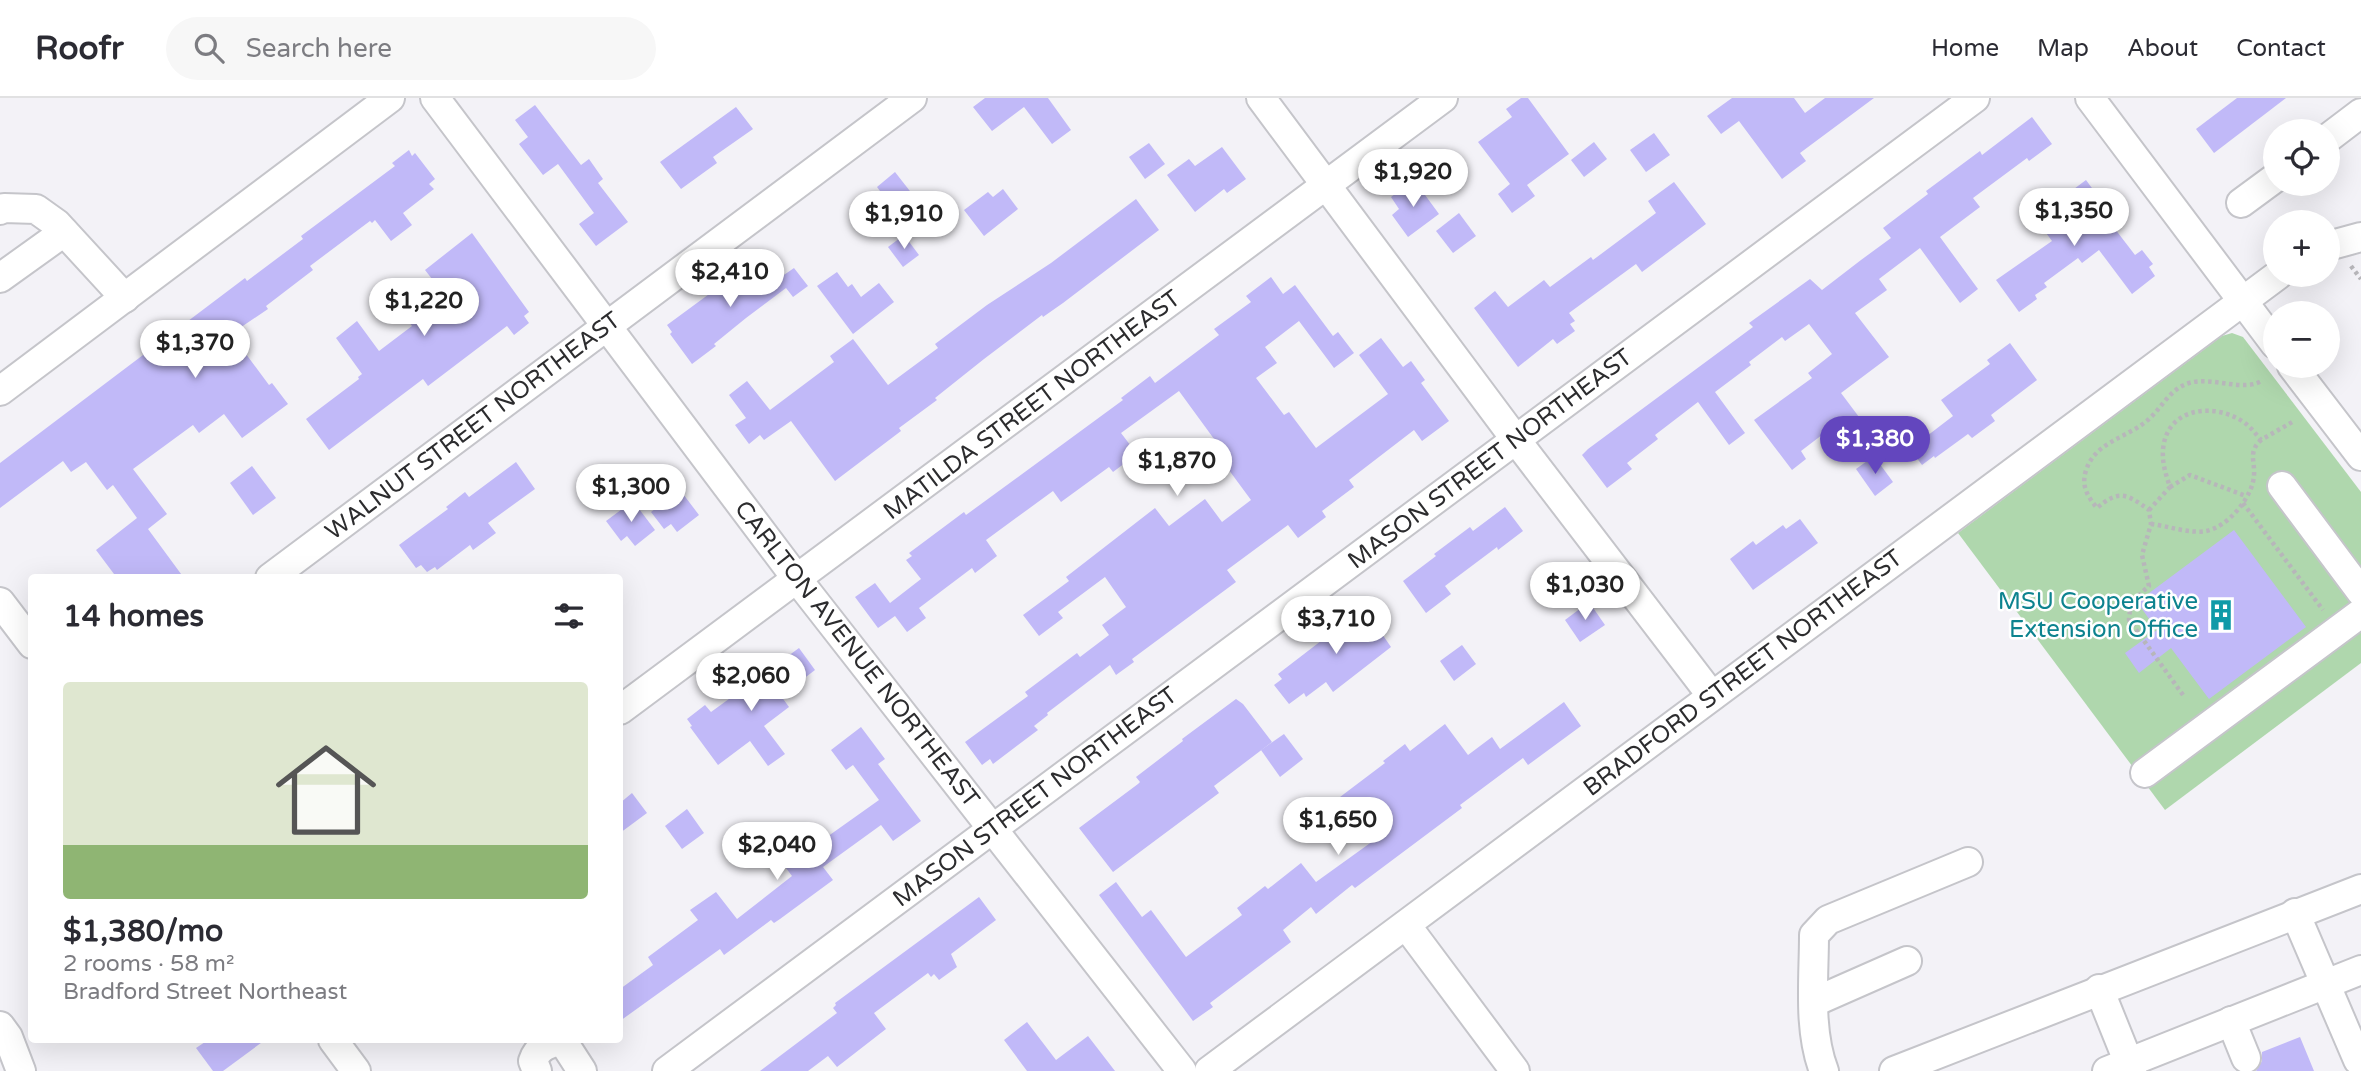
<!DOCTYPE html>
<meta charset="utf-8">
<style>
body{margin:0;font-family:"Varela Round",sans-serif;background:#f7f7f7;color:#2b2b33;height:100vh;display:flex;flex-direction:column;font-size:26px;white-space:nowrap}
*{box-sizing:border-box;margin:0}
p{font-size:23px;color:#7c7c81}
.icon{flex:none;width:38px;height:38px;fill:none;stroke:currentColor;stroke-width:2;stroke-linecap:round;stroke-linejoin:round}
.map{position:relative;flex:1;overflow:hidden}
.sheet{position:absolute;left:28px;top:476px;width:595px;height:469px;display:flex;flex-direction:column;background:#fff;border-radius:7px;box-shadow:0 7px 28px #0002}
.sheet>*{flex:none}
.controls{position:absolute;left:2263px;top:21px;display:grid;gap:14px}
.controls a{display:grid;place-items:center;width:77px;height:77px;border-radius:50%;background:#fff;box-shadow:0 7px 28px #0002;font-size:35px}
.price{position:absolute;translate:-50% -60px;padding:0 16px;border-radius:24px;background:#fff;color:#222;font-size:23px;line-height:46px;filter:drop-shadow(0 2px 4px #0008)}
.price::after{content:'';position:absolute;left:50%;top:42px;width:21px;height:16px;margin-left:-10px;background:inherit;clip-path:polygon(0 0,100% 0,50% 100%)}
.price.active{background:#6346be;color:#fff}
ul{padding:0;list-style:none}
li{display:grid;align-content:center;gap:14px;height:371px;padding:0 35px}
li span{display:grid;place-items:center;height:217px;border-radius:7px;color:#555}
li>.icon{margin-inline-start:auto}
span .icon{width:126px;height:126px;fill:#fffc;stroke-width:1}
li b{font-size:30px}
h2{display:flex;justify-content:space-between;align-items:center;height:84px;padding:0 35px;font-size:30px}
header{display:flex;align-items:center;gap:42px;box-sizing:border-box;height:98px;padding:0 35px;background:#fff;border-bottom:2px solid #e1e1e2}
header strong{font-size:33px}
nav{display:flex;gap:38px;margin-inline-start:auto;font-size:24px}
.search{width:490px;height:63px;background:#f7f7f7;display:flex;align-items:center;gap:18px;box-sizing:border-box;padding:0 24px;border-radius:38px;color:#7c7c81;font-size:26px}
.map>svg:first-child{display:block}
</style>
<header>
<strong>Roofr</strong>
<div class="search"><svg class="icon" aria-label="search" viewBox="0 0 24 24"><circle cx="10" cy="10" r="6"/><path d="M15 15l6 6"/></svg>Search here</div>
<nav><a>Home</a><a>Map</a><a>About</a><a>Contact</a></nav>
</header>
<div class="map">
<svg width="2361" height="973" viewBox="0 0 2361 973">
<rect width="100%" height="100%" fill="#f3f2f7"/>
<path fill="#afd7ad" d="M 2232,235 L 2243,239 L 2361,394 L 2361,565 L 2165,712 L 1958,435 L 2222,238 Z"/>
<g fill="#c1b9f8">
<path d="M 985,0 L 1048,0 L 1071,32 L 1052,46 L 1024,9 L 992,33 L 973,9 Z"/>
<path d="M 1521,0 L 1528,0 L 1569,56 L 1527,87 L 1535,98 L 1512,115 L 1498,96 L 1510,86 L 1478,44 L 1512,19 L 1506,11 Z"/>
<path d="M 1732,0 L 1794,0 L 1805,15 L 1825,0 L 1874,0 L 1800,55 L 1806,63 L 1782,81 L 1739,23 L 1721,36 L 1707,18 Z"/>
<path d="M 2237,0 L 2286,0 L 2214,55 L 2196,31 Z"/>
<path d="M 535,7 L 581,67 L 589,61 L 603,81 L 598,85 L 628,124 L 596,148 L 579,126 L 594,115 L 558,66 L 543,77 L 519,46 L 528,39 L 515,22 Z"/>
<path d="M 736,9 L 753,31 L 713,59 L 717,65 L 681,91 L 660,64 Z"/>
<path d="M 2032,19 L 2052,46 L 2029,63 L 2027,60 L 1973,100 L 1980,109 L 1940,139 L 1978,191 L 1960,205 L 1920,150 L 1879,181 L 1887,192 L 1855,215 L 1889,259 L 1841,295 L 1865,327 L 1846,341 L 1835,327 L 1801,353 L 1806,361 L 1792,372 L 1754,322 L 1812,280 L 1808,275 L 1832,256 L 1809,226 L 1785,243 L 1782,239 L 1749,264 L 1751,267 L 1715,294 L 1745,335 L 1729,347 L 1698,304 L 1655,337 L 1658,341 L 1627,365 L 1632,371 L 1607,390 L 1582,357 L 1588,351 L 1753,229 L 1749,225 L 1810,181 L 1822,192 L 1861,162 L 1891,140 L 1883,130 L 1928,96 L 1926,93 L 1980,53 L 1982,57 Z"/>
<path d="M 1654,35 L 1670,57 L 1646,74 L 1630,52 Z"/>
<path d="M 1594,44 L 1607,61 L 1584,79 L 1571,62 Z"/>
<path d="M 1149,45 L 1165,66 L 1145,81 L 1129,59 Z"/>
<path d="M 1222,49 L 1246,81 L 1227,95 L 1224,91 L 1195,114 L 1167,77 L 1189,61 L 1195,68 Z"/>
<path d="M 409,52 L 412,58 L 415,55 L 435,81 L 429,86 L 434,91 L 403,115 L 412,127 L 391,143 L 375,122 L 372,125 L 370,123 L 310,168 L 313,172 L 266,208 L 268,211 L 231,236 L 269,287 L 272,285 L 288,306 L 242,340 L 224,316 L 199,335 L 193,327 L 133,371 L 167,416 L 148,431 L 184,480 L 117,480 L 96,452 L 137,420 L 113,387 L 107,392 L 86,364 L 71,374 L 63,363 L 0,410 L 0,365 L 245,180 L 247,183 L 303,141 L 301,138 L 395,68 L 392,65 Z"/>
<path d="M 895,74 L 924,111 L 905,126 L 877,89 Z"/>
<path d="M 1414,82 L 1439,116 L 1408,139 L 1392,117 L 1399,111 L 1391,99 Z"/>
<path d="M 2086,82 L 2100,101 L 2095,105 L 2135,157 L 2142,152 L 2153,166 L 2149,169 L 2155,178 L 2132,196 L 2099,152 L 2082,165 L 2078,160 L 2044,185 L 2047,189 L 2035,197 L 2037,201 L 2019,214 L 1996,182 L 2052,143 L 2035,120 Z"/>
<path d="M 1674,84 L 1706,126 L 1642,174 L 1636,166 L 1569,215 L 1575,223 L 1570,226 L 1575,233 L 1557,246 L 1553,241 L 1518,269 L 1474,210 L 1495,193 L 1508,209 L 1544,182 L 1550,189 L 1591,159 L 1593,162 L 1656,115 L 1648,103 Z"/>
<path d="M 1003,91 L 1018,111 L 984,138 L 964,112 L 988,94 L 993,99 Z"/>
<path d="M 1136,101 L 1159,132 L 1063,205 L 1043,219 L 1042,217 L 984,261 L 935,300 L 937,302 L 899,330 L 901,333 L 835,383 L 791,323 L 764,342 L 760,337 L 749,346 L 735,327 L 746,320 L 729,297 L 747,283 L 770,312 L 834,264 L 830,258 L 853,241 L 888,287 L 938,250 L 935,246 L 987,207 L 1051,165 Z"/>
<path d="M 1459,115 L 1476,138 L 1453,155 L 1436,133 Z"/>
<path d="M 472,135 L 529,214 L 524,218 L 529,225 L 514,237 L 507,228 L 428,288 L 423,281 L 329,352 L 306,321 L 359,281 L 358,279 L 362,276 L 336,240 L 357,223 L 379,253 L 412,228 L 397,207 L 432,181 L 425,172 Z"/>
<path d="M 904,137 L 919,157 L 903,169 L 888,149 Z"/>
<path d="M 768,161 L 781,179 L 794,170 L 808,188 L 793,199 L 786,190 L 746,220 L 714,246 L 716,248 L 692,266 L 670,236 L 672,234 L 667,227 L 716,191 L 720,197 Z"/>
<path d="M 837,174 L 848,189 L 852,186 L 861,199 L 879,185 L 894,204 L 853,236 L 817,188 Z"/>
<path d="M 1271,179 L 1283,196 L 1295,187 L 1333,238 L 1338,234 L 1354,255 L 1334,270 L 1299,223 L 1265,249 L 1277,265 L 1256,280 L 1284,317 L 1289,314 L 1316,350 L 1388,296 L 1359,257 L 1381,240 L 1403,269 L 1411,263 L 1425,282 L 1421,285 L 1449,323 L 1422,343 L 1414,332 L 1349,382 L 1354,389 L 1322,413 L 1326,419 L 1298,440 L 1288,427 L 1227,472 L 1236,484 L 1132,561 L 1134,564 L 1116,577 L 1110,567 L 1047,615 L 1048,617 L 1034,628 L 1038,632 L 993,666 L 990,661 L 982,667 L 965,644 L 1028,598 L 1025,594 L 1077,555 L 1080,559 L 1109,537 L 1102,527 L 1126,509 L 1105,479 L 1058,514 L 1063,520 L 1039,538 L 1023,517 L 1069,483 L 1066,479 L 1155,410 L 1169,428 L 1205,401 L 1222,424 L 1251,402 L 1220,360 L 1225,356 L 1179,293 L 1121,335 L 1137,356 L 1113,374 L 1109,369 L 1061,404 L 1053,393 L 986,442 L 997,458 L 975,475 L 972,470 L 919,510 L 926,520 L 907,534 L 895,518 L 878,530 L 855,499 L 875,485 L 890,505 L 921,481 L 906,462 L 912,458 L 909,455 L 964,414 L 966,417 L 1123,302 L 1121,300 L 1150,278 L 1155,285 L 1219,237 L 1214,231 L 1251,204 L 1246,198 Z"/>
<path d="M 2010,245 L 2037,282 L 1991,317 L 1995,323 L 1972,340 L 1968,336 L 1935,360 L 1934,358 L 1922,367 L 1910,351 L 1953,318 L 1941,302 L 1990,266 L 1987,262 Z"/>
<path d="M 1874,358 L 1893,384 L 1875,398 L 1856,371 Z"/>
<path d="M 516,364 L 535,391 L 488,425 L 496,435 L 473,452 L 470,447 L 437,472 L 435,469 L 427,474 L 421,467 L 416,470 L 399,447 L 448,411 L 446,409 L 465,394 L 469,399 Z"/>
<path d="M 252,368 L 276,400 L 253,417 L 230,385 Z"/>
<path d="M 680,392 L 699,417 L 677,434 L 671,426 L 664,431 L 651,414 Z"/>
<path d="M 633,403 L 655,432 L 635,448 L 627,438 L 621,443 L 606,423 Z"/>
<path d="M 1505,409 L 1523,433 L 1498,452 L 1497,449 L 1445,488 L 1451,496 L 1426,515 L 1403,483 L 1436,458 L 1434,456 L 1470,429 L 1473,433 Z"/>
<path d="M 1800,421 L 1818,445 L 1753,492 L 1730,461 L 1753,443 L 1756,447 L 1783,427 L 1786,431 Z"/>
<path d="M 2234,432 L 2306,529 L 2209,601 L 2171,550 L 2139,575 L 2125,555 L 2157,532 L 2137,504 Z"/>
<path d="M 1589,504 L 1605,527 L 1580,544 L 1565,522 Z"/>
<path d="M 1367,505 L 1388,532 L 1382,536 L 1391,549 L 1333,594 L 1326,584 L 1306,599 L 1304,595 L 1289,606 L 1274,587 L 1282,581 L 1278,576 L 1347,523 L 1346,521 Z"/>
<path d="M 1462,547 L 1476,566 L 1454,583 L 1440,563 Z"/>
<path d="M 799,550 L 815,572 L 781,598 L 789,609 L 764,628 L 785,656 L 768,668 L 750,643 L 718,667 L 690,629 L 692,628 L 687,621 L 705,607 L 711,614 Z"/>
<path d="M 1236,601 L 1243,606 L 1272,644 L 1214,688 L 1219,695 L 1113,774 L 1079,730 L 1138,686 L 1140,684 L 1136,679 L 1183,643 L 1182,641 Z"/>
<path d="M 1564,604 L 1581,628 L 1528,667 L 1523,660 L 1460,707 L 1462,710 L 1355,790 L 1352,787 L 1316,816 L 1311,809 L 1283,832 L 1291,844 L 1210,905 L 1213,909 L 1193,923 L 1099,797 L 1116,784 L 1142,819 L 1151,812 L 1186,859 L 1242,817 L 1237,810 L 1265,788 L 1268,791 L 1301,765 L 1316,784 L 1373,743 L 1340,699 L 1385,665 L 1383,663 L 1405,646 L 1410,653 L 1445,626 L 1468,657 L 1492,639 L 1500,651 Z"/>
<path d="M 861,629 L 885,661 L 878,666 L 921,723 L 893,743 L 881,727 L 823,769 L 833,782 L 780,821 L 774,825 L 771,822 L 724,857 L 720,851 L 620,923 L 620,891 L 653,867 L 648,859 L 698,822 L 690,812 L 716,794 L 737,821 L 792,778 L 780,762 L 804,743 L 810,751 L 879,702 L 853,667 L 846,672 L 831,652 Z"/>
<path d="M 1284,636 L 1303,661 L 1280,679 L 1261,652 Z"/>
<path d="M 632,695 L 647,715 L 620,735 L 620,705 Z"/>
<path d="M 687,711 L 704,735 L 682,751 L 665,728 Z"/>
<path d="M 979,799 L 996,822 L 951,856 L 957,869 L 939,882 L 934,876 L 931,879 L 928,875 L 874,915 L 886,931 L 837,969 L 828,958 L 808,973 L 760,973 L 837,915 L 833,910 L 836,907 L 835,905 Z"/>
<path d="M 1027,924 L 1056,962 L 1088,938 L 1115,973 L 1027,973 L 1004,942 Z"/>
<path d="M 2300,939 L 2314,973 L 2256,973 L 2262,963 L 2262,954 Z"/>
<path d="M 208,942 L 265,942 L 223,973 L 213,973 L 196,950 Z"/>
</g>
<g fill="none" stroke-linecap="round" stroke-linejoin="round">
<defs>
<g id="minor">
<path d="M 435,0 L 797,481 L 1182,973"/>
<path d="M 1261,0 L 1516,342 L 1712,598"/>
<path d="M 2090,0 L 2275,246"/>
<path d="M 2328,40 L 2361,15"/>
<path d="M 2241,105 L 2275,80"/>
<path d="M 0,112 L 4,110 L 36,111 L 57,126 L 125,200"/>
<path d="M 2328,148 L 2361,139"/>
<path d="M 0,180 L 64,134"/>
<path d="M 2292,268 L 2361,358"/>
<path d="M 0,293 L 390,0"/>
<path d="M 2282,388 L 2361,494"/>
<path d="M 270,480 L 912,0"/>
<path d="M 0,504 L 32,546"/>
<path d="M 620,612 L 1443,0"/>
<path d="M 2145,675 L 2361,515"/>
<path d="M 2295,815 L 2358,962 L 2361,961"/>
<path d="M 1406,827 L 1515,973"/>
<path d="M 2099,891 L 2132,973"/>
<path d="M 1814,904 L 1907,863"/>
<path d="M 2231,923 L 2246,960"/>
<path d="M 0,928 L 8,939 L 21,973"/>
<path d="M 333,942 L 356,973"/>
<path d="M 562,942 L 582,973"/>
<path d="M 537,973 L 533,963 C 537,950 550,943 564,944"/>
<path d="M 667,973 L 1975,0"/>
<path d="M 1209,973 L 2278,177"/>
<path d="M 1824,973 C 1808,932 1814,881 1814,837 L 1828,822 L 1968,764"/>
<path d="M 1894,973 L 2361,791"/>
<path d="M 2107,973 L 2361,872"/>
</g>
</defs>
<use href="#minor" stroke="#c5c5ca" stroke-width="32"/>
<g stroke="#b7b6ba" stroke-width="4.5" stroke-dasharray="3.5 3.5" stroke-linecap="butt">
<path d="M 2351,168 L 2361,181"/>
<path d="M 2170,389 L 2190,377 L 2246,398"/>
<path d="M 2243,405 L 2323,512"/>
<path d="M 2149,412 L 2170,389 C 2166,377 2162,365 2163,352 C 2166,310 2212,304 2242,323 C 2250,328 2255,335 2261,342 L 2294,323"/>
<path d="M 2151,426 C 2168,428 2190,436 2206,433 C 2228,429 2253,399 2254,377 C 2255,363 2248,354 2261,342"/>
<path d="M 2183,597 L 2129,522 C 2129,507 2138,497 2149,488 L 2142,457 L 2151,426 L 2149,412 C 2127,396 2119,391 2097,410 C 2088,399 2082,389 2085,376 C 2093,343 2127,341 2149,321 C 2163,308 2170,291 2189,285 C 2213,278 2244,295 2263,282"/>
</g>
<use href="#minor" stroke="#fff" stroke-width="28"/>
</g>
<defs>
<symbol id="building-bare" viewBox="-9 -9 18 18"><path d="M-4-6H4V6H1V3H-1V6H-4ZM-2.5-4.3h1.7v1.8h-1.7ZM.8-4.3h1.7v1.8H.8ZM-2.5-1h1.7V.8h-1.7ZM.8-1h1.7V.8H.8Z" fill="#0f9aa8" stroke="#fff" stroke-width="2.5" paint-order="stroke"/></symbol>
</defs>
<g fill-rule="evenodd">
<use href="#building-bare" x="2199" y="495" width="44" height="44"/>
</g>
<g text-anchor="middle" dominant-baseline="central" stroke-width="5" stroke-linejoin="round" paint-order="stroke">
<g font-size="24" fill="#2c2c2e" stroke="#fff">
<text transform="translate(1032 307) rotate(-37)">MATILDA STREET NORTHEAST</text>
<text transform="translate(473 328) rotate(-37)">WALNUT STREET NORTHEAST</text>
<text transform="translate(1490 361) rotate(-37)">MASON STREET NORTHEAST</text>
<text transform="translate(857 556) rotate(52)">CARLTON AVENUE NORTHEAST</text>
<text transform="translate(1743 575) rotate(-37)">BRADFORD STREET NORTHEAST</text>
<text transform="translate(1035 699) rotate(-37)">MASON STREET NORTHEAST</text>
</g>
<g font-size="24" fill="#0d838f" stroke="#fff" text-anchor="end">
<text x="2198" y="503">MSU Cooperative<tspan x="2198" dy="28">Extension Office</tspan></text>
</g>
</g>
</svg>
<div class="controls">
<a><svg class="icon" aria-label="locate" viewBox="0 0 24 24"><circle cx="12" cy="12" r="6"/><path d="M12 2v4M12 18v4M2 12h4M18 12h4"/></svg></a>
<a>+</a>
<a>−</a>
</div>
<b class="price" style="left:1413px;top:111px">$1,920</b>
<b class="price" style="left:2074px;top:150px">$1,350</b>
<b class="price" style="left:904px;top:153px">$1,910</b>
<b class="price" style="left:730px;top:211px">$2,410</b>
<b class="price" style="left:424px;top:240px">$1,220</b>
<b class="price" style="left:195px;top:282px">$1,370</b>
<b class="price active" style="left:1875px;top:378px">$1,380</b>
<b class="price" style="left:1177px;top:400px">$1,870</b>
<b class="price" style="left:631px;top:426px">$1,300</b>
<b class="price" style="left:1585px;top:524px">$1,030</b>
<b class="price" style="left:1336px;top:558px">$3,710</b>
<b class="price" style="left:751px;top:615px">$2,060</b>
<b class="price" style="left:1338px;top:759px">$1,650</b>
<b class="price" style="left:777px;top:784px">$2,040</b>
<section class="sheet">
<h2>14 homes<svg class="icon" aria-label="filters" viewBox="0 0 24 24"><path d="M4 7h16M4 17h16"/><circle cx="9" cy="7" r="2"/><circle cx="15" cy="17" r="2"/></svg></h2>
<ul>
<li><span style="background:linear-gradient(#dfe7d0 75%,#8fb573 0)"><svg class="icon" aria-label="home" viewBox="0 0 24 24"><path d="M3 11l9-7 9 7M6 9v11h12V9"/></svg></span><div><b>$1,380/mo</b><p>2 rooms · 58 m²</p><p>Bradford Street Northeast</p></div></li>
</ul>
</section>
</div>
